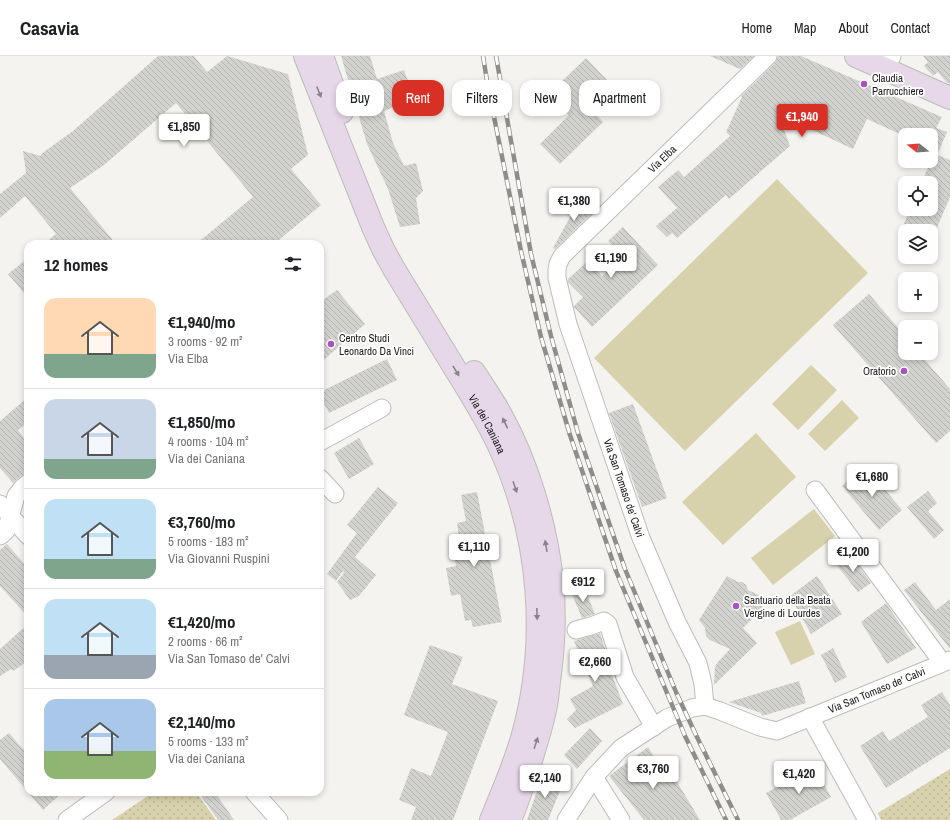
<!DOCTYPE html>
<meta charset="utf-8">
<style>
body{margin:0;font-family:"Archivo Narrow",sans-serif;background:#f6f6f6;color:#202124;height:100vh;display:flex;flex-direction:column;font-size:15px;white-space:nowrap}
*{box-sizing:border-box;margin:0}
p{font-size:13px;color:#757577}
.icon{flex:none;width:22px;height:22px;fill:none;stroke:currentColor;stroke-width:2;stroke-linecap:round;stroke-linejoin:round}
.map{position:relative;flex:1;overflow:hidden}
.drawer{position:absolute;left:24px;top:184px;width:300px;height:556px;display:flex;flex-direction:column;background:#fff;border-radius:12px;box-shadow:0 2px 6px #0003}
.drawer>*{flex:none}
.banner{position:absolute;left:336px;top:24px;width:380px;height:36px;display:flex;gap:8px}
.needle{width:26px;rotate:287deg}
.tools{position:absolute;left:898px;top:72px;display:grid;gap:8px}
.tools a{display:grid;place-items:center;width:40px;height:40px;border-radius:8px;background:#fff;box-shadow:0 2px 6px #0003;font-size:20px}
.price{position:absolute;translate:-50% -34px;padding:0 9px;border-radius:4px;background:#fff;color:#222;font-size:13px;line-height:26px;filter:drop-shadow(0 1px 2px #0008)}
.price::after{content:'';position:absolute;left:50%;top:24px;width:12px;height:9px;margin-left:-6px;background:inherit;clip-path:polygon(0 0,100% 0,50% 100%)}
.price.active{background:#d93025;color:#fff}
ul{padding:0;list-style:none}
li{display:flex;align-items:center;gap:12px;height:100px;padding:0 20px}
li+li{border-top:1px solid #e0e0e0}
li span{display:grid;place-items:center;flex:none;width:112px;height:80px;border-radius:12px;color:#555}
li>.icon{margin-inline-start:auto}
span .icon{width:48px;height:48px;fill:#fffc;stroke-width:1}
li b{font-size:17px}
h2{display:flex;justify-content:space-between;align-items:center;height:48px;padding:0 20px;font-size:17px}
.tag{padding:0 14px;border-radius:12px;background:#fff;box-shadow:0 2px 6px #0003;font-size:14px;line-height:36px}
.tag.active{background:#d93025;color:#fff}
header{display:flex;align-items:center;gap:24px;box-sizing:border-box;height:56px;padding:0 20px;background:#fff;border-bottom:1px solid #e0e0e0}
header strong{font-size:19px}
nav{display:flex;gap:22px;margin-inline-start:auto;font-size:14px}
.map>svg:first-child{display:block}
</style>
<header>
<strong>Casavia</strong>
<nav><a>Home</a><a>Map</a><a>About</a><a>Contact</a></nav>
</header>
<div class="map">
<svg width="950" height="764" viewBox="0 0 950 764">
<defs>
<pattern id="park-dots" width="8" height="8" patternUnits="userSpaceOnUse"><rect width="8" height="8" fill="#d7d1ac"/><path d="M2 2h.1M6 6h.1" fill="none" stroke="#b8b393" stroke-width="1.8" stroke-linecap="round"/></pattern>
<pattern id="building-back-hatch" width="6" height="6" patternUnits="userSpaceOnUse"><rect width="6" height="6" fill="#d2d2ce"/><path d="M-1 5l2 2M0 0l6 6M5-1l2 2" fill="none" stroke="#b4b4b0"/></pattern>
</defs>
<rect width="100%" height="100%" fill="#f4f3ef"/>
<g fill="url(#park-dots)">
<path d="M 950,713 L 950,764 L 881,764 L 878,757 Z"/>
<path d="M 154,736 L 196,736 L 216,764 L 112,764 Z"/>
</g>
<g fill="#d7d1ac">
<path d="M 777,123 L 868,217 L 685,395 L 594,302 Z"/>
<path d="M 811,309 L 837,334 L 798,374 L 772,348 Z"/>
<path d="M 842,344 L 859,362 L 825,395 L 808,378 Z"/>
<path d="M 756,377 L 796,421 L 723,489 L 682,446 Z"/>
<path d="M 814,453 L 835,480 L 773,529 L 751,502 Z"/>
<path d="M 800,565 L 815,598 L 791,609 L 775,576 Z"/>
</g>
<g fill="url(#building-back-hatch)">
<path d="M 158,0 L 194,0 L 207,16 L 227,0 L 288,18 L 308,99 L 291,113 L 321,149 L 274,188 L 196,188 L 253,141 L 176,47 L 104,109 L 70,132 L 116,188 L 44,188 L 56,178 L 25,140 L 0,162 L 0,138 L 26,117 L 23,95 L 41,100 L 41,98 L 73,75 Z"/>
<path d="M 341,0 L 370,0 L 377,23 L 404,14 L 414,42 L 384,55 L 393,87 L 404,110 L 416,107 L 423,135 L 416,142 L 420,168 L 400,171 L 388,133 L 367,88 Z"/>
<path d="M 710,0 L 754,0 L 740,13 Z"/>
<path d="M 778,0 L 801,0 L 942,61 L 936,72 L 947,76 L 937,99 L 950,104 L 950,141 L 931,186 L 931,175 L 901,175 L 910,153 L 931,153 L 931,127 L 921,127 L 931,105 L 931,79 L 902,79 L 867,63 L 853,93 L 778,58 L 790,90 L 729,143 L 726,139 L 677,182 L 672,177 L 667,181 L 656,170 L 677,152 L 658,131 L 678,114 L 684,121 L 730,80 L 726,76 L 742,41 L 741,40 L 775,7 L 777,3 Z"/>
<path d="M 923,0 L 950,0 L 950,28 L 947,27 L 938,16 L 933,20 L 924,10 L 928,6 Z"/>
<path d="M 586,2 L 609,26 L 587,48 L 603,66 L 560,108 L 540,88 L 569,59 L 556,46 L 567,35 L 560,27 Z"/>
<path d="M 579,145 L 593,156 L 555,193 L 553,192 Z"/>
<path d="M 623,171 L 658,209 L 592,271 L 574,251 L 574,250 L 583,241 L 568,226 L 568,223 L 588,205 L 602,220 L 623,200 L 608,185 Z"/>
<path d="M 28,202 L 28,242 L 8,218 Z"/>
<path d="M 337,234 L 365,268 L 320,307 L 320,246 Z"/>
<path d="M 869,238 L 905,280 L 905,297 L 919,297 L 950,333 L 950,375 L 936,387 L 833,269 Z"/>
<path d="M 387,303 L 397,324 L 329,357 L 320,340 L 320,336 Z"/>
<path d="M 28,341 L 28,366 L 18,374 L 28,388 L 28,417 L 22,419 L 13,427 L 0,412 L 0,365 Z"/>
<path d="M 633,348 L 667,442 L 642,451 L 609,357 Z"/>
<path d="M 359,382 L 374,408 L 349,423 L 334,397 Z"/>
<path d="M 865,410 L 902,454 L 879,474 L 842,430 Z"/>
<path d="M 378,431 L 398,447 L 355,501 L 376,519 L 359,540 L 350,544 L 337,526 L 344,517 L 343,515 L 336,525 L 327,518 L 357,477 L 347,469 Z"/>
<path d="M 928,435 L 937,447 L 928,455 L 944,474 L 934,483 L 907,451 Z"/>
<path d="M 477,436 L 502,566 L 473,571 L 471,564 L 465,565 L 460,538 L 451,540 L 446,512 L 456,510 L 451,484 L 459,482 L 457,467 L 466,465 L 461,439 Z"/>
<path d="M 7,488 L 28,512 L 28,561 L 0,530 L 0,494 Z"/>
<path d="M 849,497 L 871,527 L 858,536 L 835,507 Z"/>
<path d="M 727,520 L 738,526 L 742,526 L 746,529 L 748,534 L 766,543 L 759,556 L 743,572 L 757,587 L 714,629 L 715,611 L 717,607 L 730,593 L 710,584 L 706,580 L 705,572 L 699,564 Z"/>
<path d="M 817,520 L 842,558 L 811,578 L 790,540 Z"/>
<path d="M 915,526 L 936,554 L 950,543 L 950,593 L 904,534 Z"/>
<path d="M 584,531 L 595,558 L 582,562 L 571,536 Z"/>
<path d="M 886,547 L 916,592 L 887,608 L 861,566 Z"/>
<path d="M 28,568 L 28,605 L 13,615 L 11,613 L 0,620 L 0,593 Z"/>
<path d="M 600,577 L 608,602 L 606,603 L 623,648 L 575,672 L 567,663 L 576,654 L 570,643 L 593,630 L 574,585 Z"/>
<path d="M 430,589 L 463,601 L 452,628 L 498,645 L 453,764 L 411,764 L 416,751 L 399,744 L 411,712 L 431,720 L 448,676 L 404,659 Z"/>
<path d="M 833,592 L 847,621 L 835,627 L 821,599 Z"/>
<path d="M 799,625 L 806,647 L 762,660 L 761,657 L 729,646 Z"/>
<path d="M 942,636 L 950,649 L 950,692 L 886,732 L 860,690 L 883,675 L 889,685 L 928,661 L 921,649 Z"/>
<path d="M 590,672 L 602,685 L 577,713 L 564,699 Z"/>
<path d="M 9,677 L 28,699 L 28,736 L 63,736 L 43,754 L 0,703 L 0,684 Z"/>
<path d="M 648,691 L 669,724 L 674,721 L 700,764 L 644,764 L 609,720 Z"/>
<path d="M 814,710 L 831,741 L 790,764 L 781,764 L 766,737 Z"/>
<path d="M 542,720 L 563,728 L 548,764 L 527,764 Z"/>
<path d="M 198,736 L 215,736 L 234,764 L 218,764 Z"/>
</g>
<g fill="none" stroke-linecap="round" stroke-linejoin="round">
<defs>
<g id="minor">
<path d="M 320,386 L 382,352"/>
<path d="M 320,422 L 335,438"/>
<path d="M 815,434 L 942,606"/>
<path d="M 0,448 L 28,480"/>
<path d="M 0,480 L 6,475 L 16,440 L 22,432 L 28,427"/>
<path d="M 576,574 L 591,570 L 604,565 L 608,568 L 625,621 L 654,671"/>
<path id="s1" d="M 705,650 L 703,628 L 698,607 L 677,566 L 641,482 L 568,268 L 557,222 L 557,214 L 558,208 L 562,200 L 768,0"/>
<path d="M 810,661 L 867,764"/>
<path d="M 594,721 L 621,764"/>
<path d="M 254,736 L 279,764"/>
<path d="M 67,764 L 106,736"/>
<path id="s2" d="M 566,764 L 594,721 L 621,692 L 667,662 L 692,652 L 705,650 L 720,655 L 760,671 L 777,675 L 950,604"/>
</g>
<path id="tertiary" d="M 882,12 L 890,0"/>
<g id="secondary">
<path id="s3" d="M 305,0 L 373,171 L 383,193 L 394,213 C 414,246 434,278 454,311 C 470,337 486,362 499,390 C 541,480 549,587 522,682 C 514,710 502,737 491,764"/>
<path d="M 322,0 L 342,56"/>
<path d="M 856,0 L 950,42"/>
<path d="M 474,316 C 483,330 493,344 501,359 C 528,408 546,469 552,524 C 555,555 554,587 550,618 C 548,630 548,642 545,654 C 542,669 537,684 533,698 C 526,720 519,743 510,764"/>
</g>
</defs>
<use href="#minor" stroke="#bdbcb8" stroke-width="19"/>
<use href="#tertiary" stroke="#bdbcb8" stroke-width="23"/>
<use href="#secondary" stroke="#bdbcb8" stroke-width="24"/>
<use href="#minor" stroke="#fff" stroke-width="17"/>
<use href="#tertiary" stroke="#fff" stroke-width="21"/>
<use href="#secondary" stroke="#e6d7e9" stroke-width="22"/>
<defs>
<g id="rail">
<path d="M 483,0 L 488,31 L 521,195 L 541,281 L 570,379 L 616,515 L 685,680 L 726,764"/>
<path d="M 496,0 L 531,198 L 551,280 L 578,377 L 625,513 L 676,636 L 695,677 L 738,764"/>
</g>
</defs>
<use href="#rail" stroke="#8e8d8a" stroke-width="4.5"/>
<use href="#rail" stroke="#fff" stroke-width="3" stroke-dasharray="9" stroke-linecap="butt"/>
</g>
<defs><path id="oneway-solid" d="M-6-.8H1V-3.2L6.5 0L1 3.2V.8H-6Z"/></defs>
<g fill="#8a828b">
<use href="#oneway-solid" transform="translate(319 36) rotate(68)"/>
<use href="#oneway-solid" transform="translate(456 315) rotate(59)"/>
<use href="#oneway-solid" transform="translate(505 367) rotate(-116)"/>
<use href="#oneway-solid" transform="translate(515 431) rotate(71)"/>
<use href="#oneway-solid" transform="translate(546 490) rotate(-100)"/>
<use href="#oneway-solid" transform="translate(537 558) rotate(89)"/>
<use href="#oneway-solid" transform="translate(536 687) rotate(-72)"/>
</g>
<g fill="#ac52be" stroke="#fff" stroke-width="1.5">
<circle cx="864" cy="28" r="4"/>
<circle cx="331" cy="288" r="4"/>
<circle cx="904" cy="315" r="4"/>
<circle cx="736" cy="550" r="4"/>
</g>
<g text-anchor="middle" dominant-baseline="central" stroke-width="3.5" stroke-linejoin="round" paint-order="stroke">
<g font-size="11" fill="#1a1918" stroke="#fff" text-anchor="start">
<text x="872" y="22">Claudia<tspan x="872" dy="13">Parrucchiere</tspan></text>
<text x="339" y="282">Centro Studi<tspan x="339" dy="13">Leonardo Da Vinci</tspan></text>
<text x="896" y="315" text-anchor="end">Oratorio</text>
<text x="744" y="544">Santuario della Beata<tspan x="744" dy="13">Vergine di Lourdes</tspan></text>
</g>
<g font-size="11" fill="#1a1918" stroke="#fff">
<text stroke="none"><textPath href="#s1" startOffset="617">Via Elba</textPath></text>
<text stroke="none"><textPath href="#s3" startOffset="412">Via dei Caniana</textPath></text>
<text transform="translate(624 432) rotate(71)">Via San Tomaso de' Calvi</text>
<text stroke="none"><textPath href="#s2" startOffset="370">Via San Tomaso de' Calvi</textPath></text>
</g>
</g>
</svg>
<div class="tools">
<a><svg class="needle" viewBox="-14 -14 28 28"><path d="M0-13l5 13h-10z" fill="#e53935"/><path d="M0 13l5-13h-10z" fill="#757577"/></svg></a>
<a><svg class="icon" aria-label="locate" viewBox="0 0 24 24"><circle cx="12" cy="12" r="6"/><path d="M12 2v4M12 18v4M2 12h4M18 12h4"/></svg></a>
<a><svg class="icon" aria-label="layers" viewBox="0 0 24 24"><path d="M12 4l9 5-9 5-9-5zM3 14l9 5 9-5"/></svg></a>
<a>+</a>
<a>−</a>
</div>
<b class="price active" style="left:802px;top:82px">€1,940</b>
<b class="price" style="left:184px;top:92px">€1,850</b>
<b class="price" style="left:574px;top:166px">€1,380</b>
<b class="price" style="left:611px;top:223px">€1,190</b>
<b class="price" style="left:872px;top:442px">€1,680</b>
<b class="price" style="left:474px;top:512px">€1,110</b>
<b class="price" style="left:853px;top:517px">€1,200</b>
<b class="price" style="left:583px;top:547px">€912</b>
<b class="price" style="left:595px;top:627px">€2,660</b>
<b class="price" style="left:653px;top:734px">€3,760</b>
<b class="price" style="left:799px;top:739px">€1,420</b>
<b class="price" style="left:545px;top:743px">€2,140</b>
<div class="banner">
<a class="tag">Buy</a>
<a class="tag active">Rent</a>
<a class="tag">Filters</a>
<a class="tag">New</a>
<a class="tag">Apartment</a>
</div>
<section class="drawer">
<h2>12 homes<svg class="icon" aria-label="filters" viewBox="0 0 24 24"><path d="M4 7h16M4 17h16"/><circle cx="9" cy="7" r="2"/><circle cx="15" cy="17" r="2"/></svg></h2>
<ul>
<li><span style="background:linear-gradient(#ffd9b3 70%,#7fa58c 0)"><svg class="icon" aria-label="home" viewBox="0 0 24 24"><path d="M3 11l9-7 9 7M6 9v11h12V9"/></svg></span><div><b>€1,940/mo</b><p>3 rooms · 92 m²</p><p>Via Elba</p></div></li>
<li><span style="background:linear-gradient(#c9d6e8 75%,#7fa58c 0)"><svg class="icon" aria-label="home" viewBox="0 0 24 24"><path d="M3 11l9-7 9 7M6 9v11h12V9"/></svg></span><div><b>€1,850/mo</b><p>4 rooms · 104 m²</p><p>Via dei Caniana</p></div></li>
<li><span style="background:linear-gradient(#bfe0f5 75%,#7fa58c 0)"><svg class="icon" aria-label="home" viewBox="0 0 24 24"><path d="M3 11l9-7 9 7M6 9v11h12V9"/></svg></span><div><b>€3,760/mo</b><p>5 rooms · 183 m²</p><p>Via Giovanni Ruspini</p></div></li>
<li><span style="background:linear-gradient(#bfe0f5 70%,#9aa5b1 0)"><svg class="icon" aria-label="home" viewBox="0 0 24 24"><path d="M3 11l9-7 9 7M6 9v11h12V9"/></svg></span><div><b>€1,420/mo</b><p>2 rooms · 66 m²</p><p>Via San Tomaso de' Calvi</p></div></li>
<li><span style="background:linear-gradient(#a9c7e8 65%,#8fb573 0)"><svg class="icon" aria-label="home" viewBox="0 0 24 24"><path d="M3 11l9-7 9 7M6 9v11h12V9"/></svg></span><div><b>€2,140/mo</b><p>5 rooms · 133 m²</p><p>Via dei Caniana</p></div></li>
</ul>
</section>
</div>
